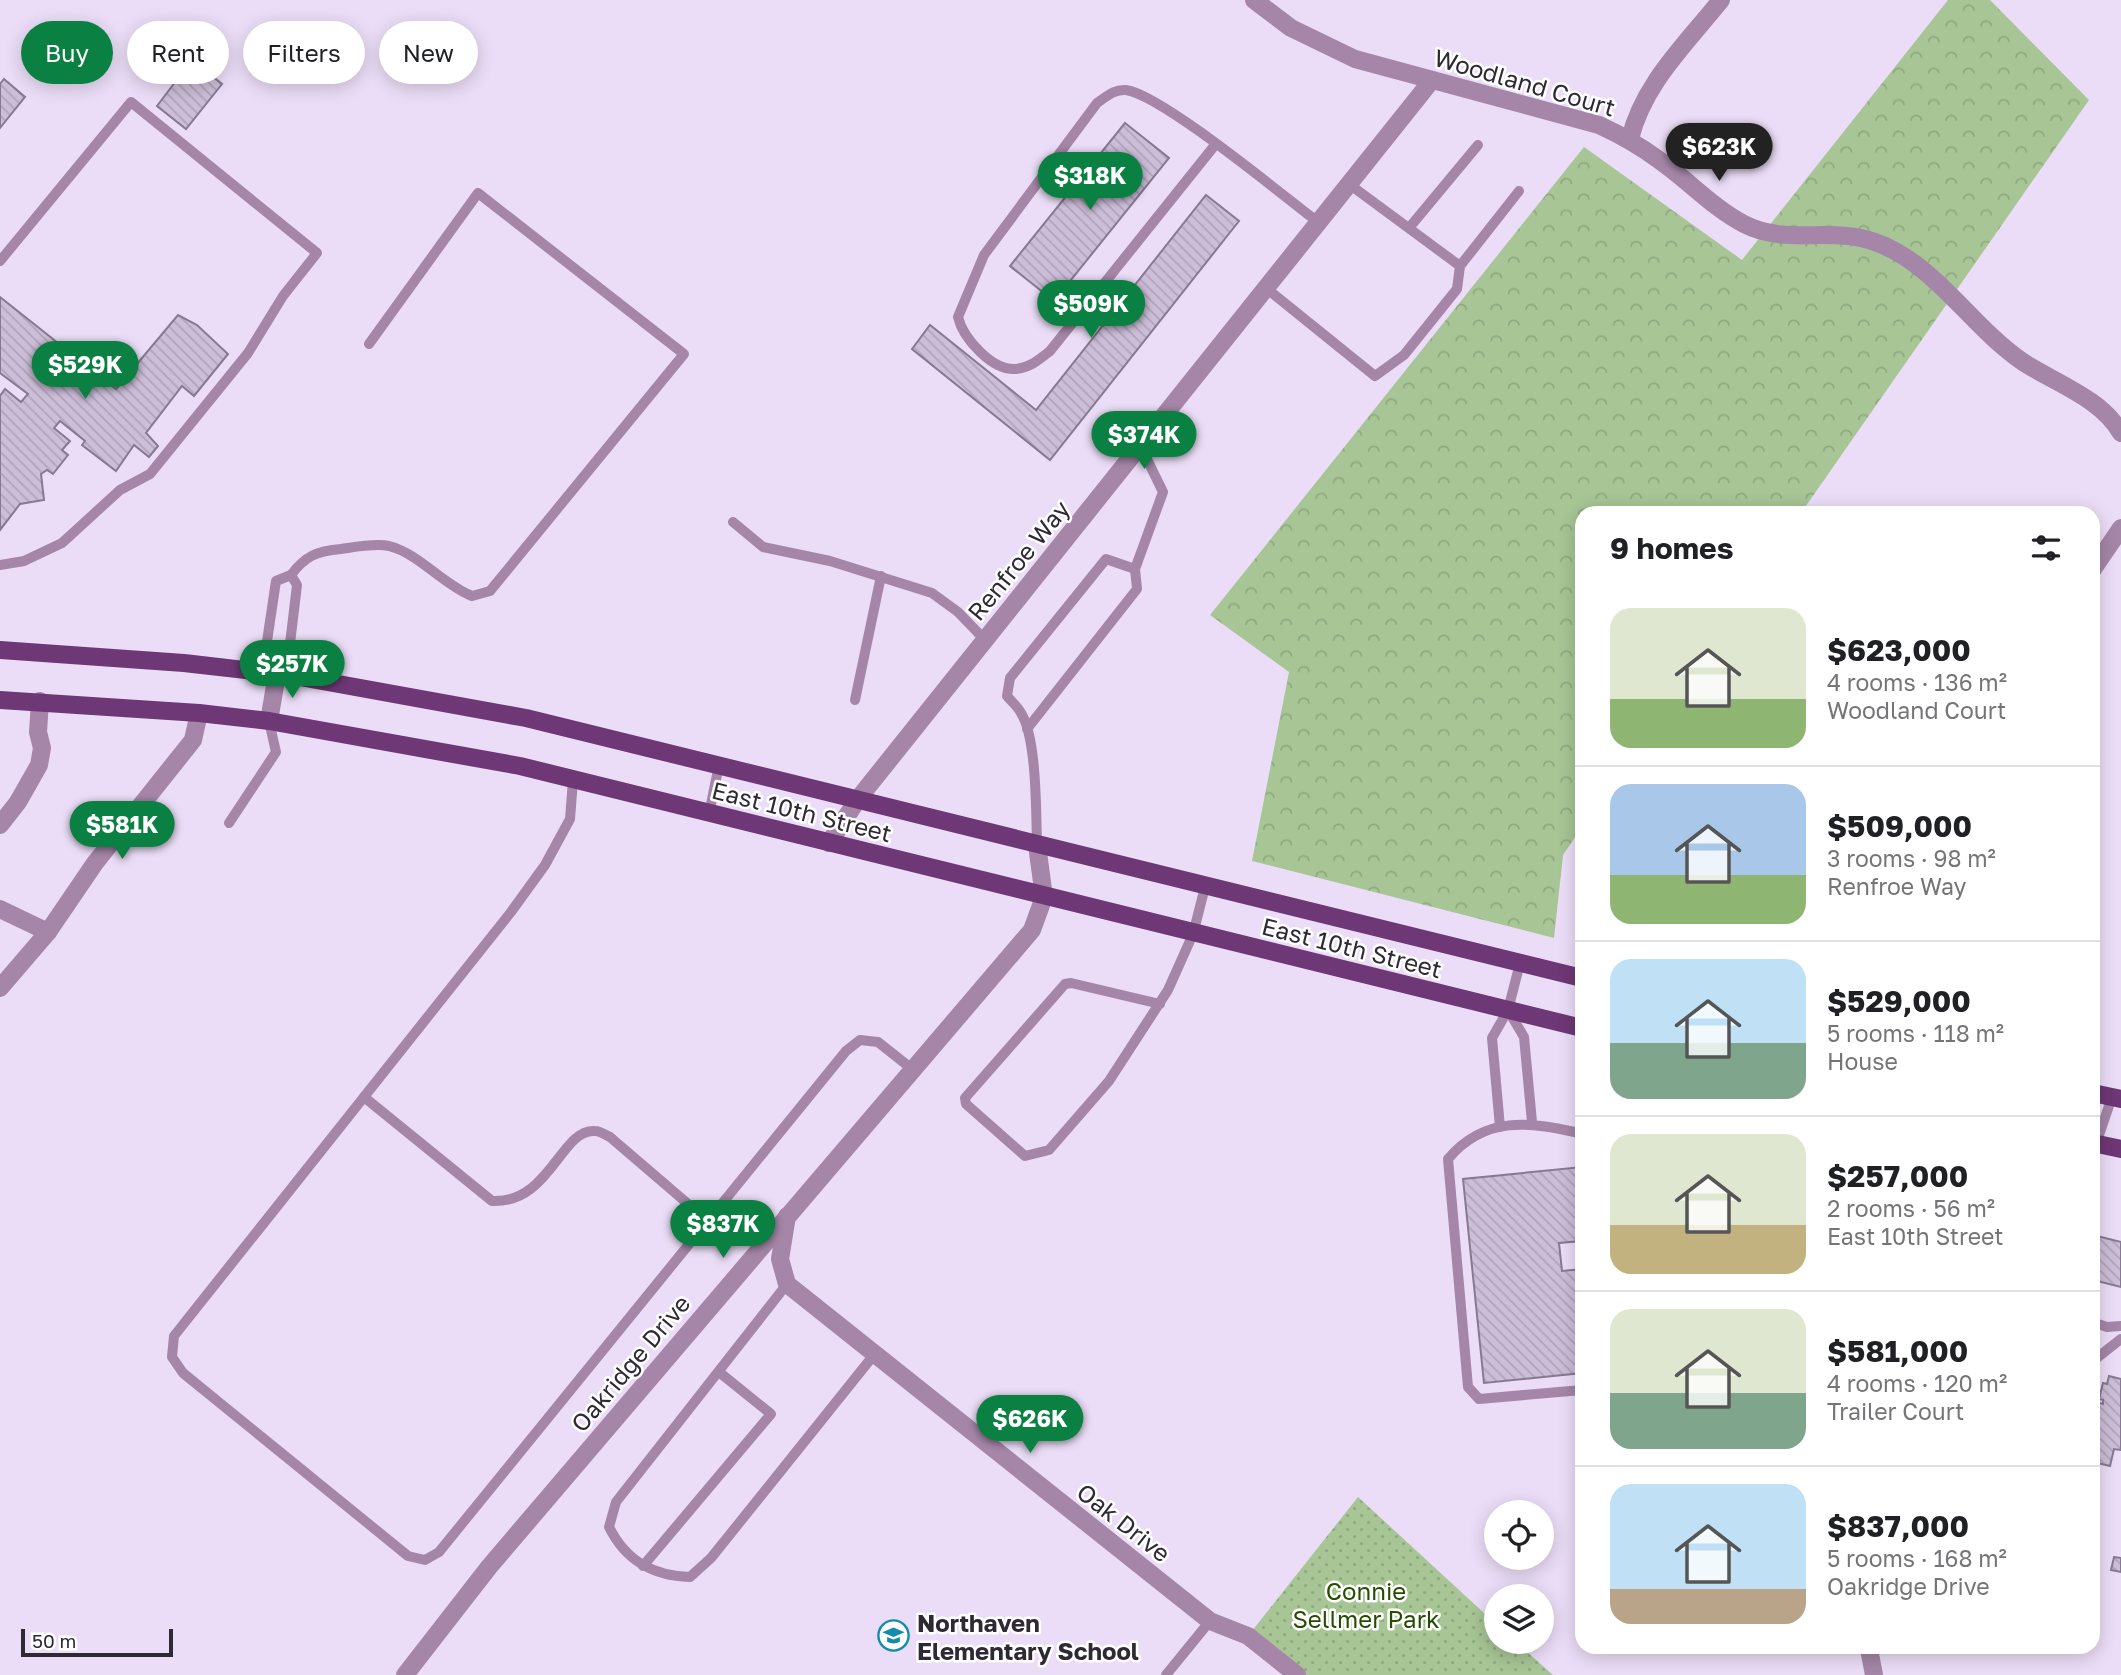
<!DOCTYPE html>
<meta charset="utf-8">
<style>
body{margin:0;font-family:"Golos Text",sans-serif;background:#f2f2f2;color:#202124;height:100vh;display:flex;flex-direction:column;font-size:26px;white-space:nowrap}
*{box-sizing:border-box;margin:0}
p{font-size:23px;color:#757577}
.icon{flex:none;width:38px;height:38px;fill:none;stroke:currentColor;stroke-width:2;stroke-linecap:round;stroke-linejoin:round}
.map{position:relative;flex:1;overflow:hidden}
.details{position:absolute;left:1575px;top:506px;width:525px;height:1148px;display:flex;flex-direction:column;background:#fff;border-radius:21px;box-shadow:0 4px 18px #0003}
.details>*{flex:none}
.guide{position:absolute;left:21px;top:21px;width:665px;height:63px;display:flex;gap:14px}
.fabs{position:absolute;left:1484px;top:1500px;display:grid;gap:14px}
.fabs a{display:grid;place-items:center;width:70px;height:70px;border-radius:50%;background:#fff;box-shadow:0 4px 18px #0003;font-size:35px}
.scale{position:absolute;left:21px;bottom:18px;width:152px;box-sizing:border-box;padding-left:7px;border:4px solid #2e2933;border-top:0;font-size:19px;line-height:24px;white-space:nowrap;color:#2e2933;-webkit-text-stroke:5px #fff;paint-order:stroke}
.price{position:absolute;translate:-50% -60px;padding:0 16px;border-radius:24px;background:#0b8043;color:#fff;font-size:23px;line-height:46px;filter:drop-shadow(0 2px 4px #0008)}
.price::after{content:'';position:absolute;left:50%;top:42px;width:21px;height:16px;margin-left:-10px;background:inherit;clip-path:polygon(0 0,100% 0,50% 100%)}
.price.on{background:#222;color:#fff}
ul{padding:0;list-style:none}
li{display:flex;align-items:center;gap:21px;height:175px;padding:0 35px}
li+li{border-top:2px solid #e0e0e0}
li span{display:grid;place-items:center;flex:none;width:196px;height:140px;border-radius:21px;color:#555}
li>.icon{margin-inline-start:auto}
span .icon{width:84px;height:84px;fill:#fffc;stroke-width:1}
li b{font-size:30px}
h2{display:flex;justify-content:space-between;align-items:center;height:84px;padding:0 35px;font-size:30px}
.pill{padding:0 24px;border-radius:32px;background:#fff;box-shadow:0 4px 18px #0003;font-size:24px;line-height:63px}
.pill.on{background:#0b8043;color:#fff}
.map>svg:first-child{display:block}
</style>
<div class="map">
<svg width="2121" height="1675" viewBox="0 0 2121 1675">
<defs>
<pattern id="forest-crowns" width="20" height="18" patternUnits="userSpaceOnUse" patternTransform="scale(1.75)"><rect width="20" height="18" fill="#a7c595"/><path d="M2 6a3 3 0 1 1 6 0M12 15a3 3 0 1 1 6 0" fill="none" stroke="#90a981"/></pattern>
<pattern id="park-dots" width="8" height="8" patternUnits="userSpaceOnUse" patternTransform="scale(1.75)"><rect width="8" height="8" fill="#a7c595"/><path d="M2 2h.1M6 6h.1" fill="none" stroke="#90a981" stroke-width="1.8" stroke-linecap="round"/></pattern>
<pattern id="building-back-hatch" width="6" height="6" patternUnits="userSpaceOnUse" patternTransform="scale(1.75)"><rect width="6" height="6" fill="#ccbed8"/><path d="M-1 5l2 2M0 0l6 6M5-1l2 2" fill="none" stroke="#b0a3ba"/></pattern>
</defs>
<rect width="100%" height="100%" fill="#ebddf7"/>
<path fill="url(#forest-crowns)" d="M 1948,0 L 1990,0 L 2089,100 L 1801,513 L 1582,513 L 1582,827 L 1563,855 L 1554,938 L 1252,861 L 1289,672 L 1210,615 L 1584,147 L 1742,260 Z"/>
<path fill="url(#park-dots)" d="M 1358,1497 L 1496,1624 L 1496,1642 L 1516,1642 L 1553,1675 L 1297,1675 L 1248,1636 Z"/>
<g fill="url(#building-back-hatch)" stroke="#867991" stroke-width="2">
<path d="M 192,60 L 222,84 L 186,129 L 157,106 Z"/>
<path d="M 4,79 L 25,97 L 0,128 L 0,84 Z"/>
<path d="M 1125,123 L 1169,158 L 1054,301 L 1010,266 Z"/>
<path d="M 1206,195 L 1239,221 L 1050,460 L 912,349 L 930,325 L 1036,410 Z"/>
<path d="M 0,297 L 116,389 L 178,315 L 197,325 L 228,354 L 194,396 L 182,386 L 146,433 L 158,446 L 149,457 L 134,445 L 116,471 L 82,445 L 85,441 L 60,421 L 54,428 L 70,441 L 62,450 L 68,455 L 53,474 L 47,470 L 41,474 L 44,500 L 20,504 L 0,530 L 0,396 L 5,389 L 21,402 L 28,394 L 0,373 Z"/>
<path d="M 1582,1167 L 1582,1241 L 1559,1243 L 1562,1271 L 1582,1269 L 1582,1373 L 1484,1383 L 1463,1179 Z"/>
<path d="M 2093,1235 L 2121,1242 L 2121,1287 L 2093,1280 Z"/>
<path d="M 2109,1376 L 2121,1379 L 2121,1450 L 2114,1449 L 2110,1466 L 2093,1462 L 2093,1401 L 2103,1404 L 2103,1400 L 2099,1399 L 2103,1383 L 2107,1384 Z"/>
<path d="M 2114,1557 L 2121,1558 L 2121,1572 L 2111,1570 Z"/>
</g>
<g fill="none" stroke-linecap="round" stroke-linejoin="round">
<g stroke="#a586a8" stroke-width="10">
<path d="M 1215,145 L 1050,351 C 1040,359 1030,368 1016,369 C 992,371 963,338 958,317 L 984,255 L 1097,103 C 1106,97 1114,89 1126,90 C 1162,95 1282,195 1318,222"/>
<path d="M 1409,228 L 1478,145"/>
<path d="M 0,261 L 131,102 L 317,253 L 283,296 L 248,353 L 150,474 L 120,490 L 62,543 L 24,561 L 0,565"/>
<path d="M 1460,266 L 1519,191"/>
<path d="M 1266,288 L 1375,376 L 1404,355 L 1457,289 L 1460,266 L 1349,184"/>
<path d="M 733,522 L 763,547 L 830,561 L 932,593 L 958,612 L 985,640"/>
<path d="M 291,575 C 305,556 317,551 341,549 C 355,547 375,543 389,546 C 420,554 442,584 472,596 L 490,591 L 684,354 L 478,193 L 369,344"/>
<path d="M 291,575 L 297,585 L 289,652 L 277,674 L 266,648 L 276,581 Z"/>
<path d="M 855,700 L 881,576"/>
<path d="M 1027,729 L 1137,589 L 1135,569 L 1163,492 L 1140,445"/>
<path d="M 573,780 L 570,819 L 545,865 L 511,912 L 174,1336 L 172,1357 L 183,1373 L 408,1556 L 425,1560 L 439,1552 L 846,1051 L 860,1040 L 878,1042 L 912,1069"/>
<path d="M 709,814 L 719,765"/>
<path d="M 229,823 L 276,752 L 269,721"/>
<path d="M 1037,845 C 1036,813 1037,738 1021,713 C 1018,707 1012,702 1007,696 L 1010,678 L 1106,559 L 1135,569"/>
<path d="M 1160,1004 L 1071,983 L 1065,984 L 965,1098 L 966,1104 L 1025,1156 L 1049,1150 L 1109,1081 L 1168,990 L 1193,934 L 1205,887"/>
<path d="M 1508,1010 L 1520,963"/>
<path d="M 364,1097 L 492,1201 C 550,1204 561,1128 595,1131 C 600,1131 606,1135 610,1137 L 708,1221"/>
<path d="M 1500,1127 L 1492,1038 L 1508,1010 L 1524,1037 L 1532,1122"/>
<path d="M 1582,1138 L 1579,1133 C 1530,1122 1485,1115 1448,1159 L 1468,1387 L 1479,1399 L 1582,1390"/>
<path d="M 2096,1144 L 2112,1097"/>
<path d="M 787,1284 L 616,1502 L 609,1527 C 626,1561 653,1576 690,1577 L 711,1558 L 873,1356"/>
<path d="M 2095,1323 L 2107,1327 L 2121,1326"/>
<path d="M 2093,1361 L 2121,1339"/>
<path d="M 643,1566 L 771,1414 L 719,1372"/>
<path d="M 1166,1675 L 1210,1621"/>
</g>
<g stroke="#a586a8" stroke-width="18">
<path d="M 1254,0 L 1291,28 L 1355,59 L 1599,125 C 1621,135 1640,146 1659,160 C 1688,180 1713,208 1744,224 C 1786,246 1832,226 1875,242 C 1936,264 1970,326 2023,362 C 2055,383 2101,398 2121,433"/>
<path d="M 1630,139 C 1643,84 1686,44 1721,0"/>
<path d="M 2093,569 L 2121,528"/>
<path d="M 269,721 L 277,674"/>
<path d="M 0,825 L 18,802 L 39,765 L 42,748 L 38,732 L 40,701"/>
<path d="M 829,843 L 858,799 L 1432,80"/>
<path d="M 0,909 L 48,932"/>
<path d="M 0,988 L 48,932 L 95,863 L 193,740 L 199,713"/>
<path d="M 787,1216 L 780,1259 L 787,1284 L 1210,1621 L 1248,1636 L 1297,1675"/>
<path d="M 1869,1649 L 1874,1675"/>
<path d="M 405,1675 L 489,1567 L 1032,930 L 1044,897 L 1037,845"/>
</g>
<g stroke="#6e3775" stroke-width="18">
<path d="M 0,650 L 184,663 L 289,675 L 526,718 L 1582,978"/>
<path d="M 0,700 L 199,713 L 269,721 L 520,766 L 1582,1028"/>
<path d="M 2093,1093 L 2121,1099"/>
<path d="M 2093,1143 L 2121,1149"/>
</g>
</g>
<defs>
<symbol id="school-ring" viewBox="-11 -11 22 22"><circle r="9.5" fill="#fff" stroke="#148bae" stroke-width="1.5"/><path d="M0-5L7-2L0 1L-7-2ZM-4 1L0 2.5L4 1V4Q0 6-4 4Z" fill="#148bae"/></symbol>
</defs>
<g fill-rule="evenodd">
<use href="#school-ring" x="876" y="1618" width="35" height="35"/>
</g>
<g text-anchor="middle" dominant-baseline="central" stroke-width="5" stroke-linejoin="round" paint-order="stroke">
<g font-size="24" fill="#2e2933" stroke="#fff">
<text transform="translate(1525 82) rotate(16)">Woodland Court</text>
<text transform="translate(1018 560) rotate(-51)">Renfroe Way</text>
<text transform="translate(802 811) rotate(14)">East 10th Street</text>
<text transform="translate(1352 947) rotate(14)">East 10th Street</text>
<text transform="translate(630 1363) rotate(-50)">Oakridge Drive</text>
<text transform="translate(1124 1522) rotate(38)">Oak Drive</text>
</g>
<g font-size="24" fill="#274c00" stroke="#fff">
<text x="1366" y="1590">Connie<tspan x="1366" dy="28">Sellmer Park</tspan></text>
</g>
<g font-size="24" font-weight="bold" fill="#2e2933" stroke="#fff" text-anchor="start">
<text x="917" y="1622">Northaven<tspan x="917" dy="28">Elementary School</tspan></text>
</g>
</g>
</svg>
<div class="fabs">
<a><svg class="icon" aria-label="locate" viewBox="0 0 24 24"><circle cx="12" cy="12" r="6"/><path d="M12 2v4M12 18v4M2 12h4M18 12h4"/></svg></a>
<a><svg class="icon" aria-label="layers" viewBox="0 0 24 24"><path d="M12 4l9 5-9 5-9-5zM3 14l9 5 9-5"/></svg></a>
</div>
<div class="scale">50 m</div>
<b class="price on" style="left:1719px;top:183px">$623K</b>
<b class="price" style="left:1090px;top:212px">$318K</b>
<b class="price" style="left:1091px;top:340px">$509K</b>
<b class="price" style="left:85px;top:401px">$529K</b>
<b class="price" style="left:1144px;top:471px">$374K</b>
<b class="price" style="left:292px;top:700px">$257K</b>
<b class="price" style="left:122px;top:861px">$581K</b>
<b class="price" style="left:723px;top:1260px">$837K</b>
<b class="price" style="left:1030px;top:1455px">$626K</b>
<div class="guide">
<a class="pill on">Buy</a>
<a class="pill">Rent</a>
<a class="pill">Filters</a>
<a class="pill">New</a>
</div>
<section class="details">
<h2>9 homes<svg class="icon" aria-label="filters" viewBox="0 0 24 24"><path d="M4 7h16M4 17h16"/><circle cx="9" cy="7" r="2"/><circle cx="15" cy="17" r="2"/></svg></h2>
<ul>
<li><span style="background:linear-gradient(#dfe7d0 65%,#8fb573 0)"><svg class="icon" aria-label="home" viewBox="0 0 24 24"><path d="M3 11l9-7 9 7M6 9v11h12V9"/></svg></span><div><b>$623,000</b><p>4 rooms · 136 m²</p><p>Woodland Court</p></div></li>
<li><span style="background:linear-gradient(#a9c7e8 65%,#8fb573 0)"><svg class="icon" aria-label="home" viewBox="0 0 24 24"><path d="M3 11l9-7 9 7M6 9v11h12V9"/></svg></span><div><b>$509,000</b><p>3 rooms · 98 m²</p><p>Renfroe Way</p></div></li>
<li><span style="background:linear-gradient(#bfe0f5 60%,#7fa58c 0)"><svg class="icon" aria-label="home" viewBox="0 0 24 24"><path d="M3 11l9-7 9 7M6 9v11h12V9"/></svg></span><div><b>$529,000</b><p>5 rooms · 118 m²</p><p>House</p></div></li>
<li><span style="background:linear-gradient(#dfe7d0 65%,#c2b280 0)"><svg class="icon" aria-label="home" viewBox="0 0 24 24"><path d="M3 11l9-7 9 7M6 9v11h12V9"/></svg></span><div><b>$257,000</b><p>2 rooms · 56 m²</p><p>East 10th Street</p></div></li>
<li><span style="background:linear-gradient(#dfe7d0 60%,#7fa58c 0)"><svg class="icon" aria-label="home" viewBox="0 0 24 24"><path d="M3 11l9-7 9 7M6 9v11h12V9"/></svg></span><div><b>$581,000</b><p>4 rooms · 120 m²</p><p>Trailer Court</p></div></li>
<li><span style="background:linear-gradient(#bfe0f5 75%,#b9a48a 0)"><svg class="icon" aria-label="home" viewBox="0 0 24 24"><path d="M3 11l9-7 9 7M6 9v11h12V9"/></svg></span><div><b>$837,000</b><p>5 rooms · 168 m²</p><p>Oakridge Drive</p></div></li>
</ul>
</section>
</div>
